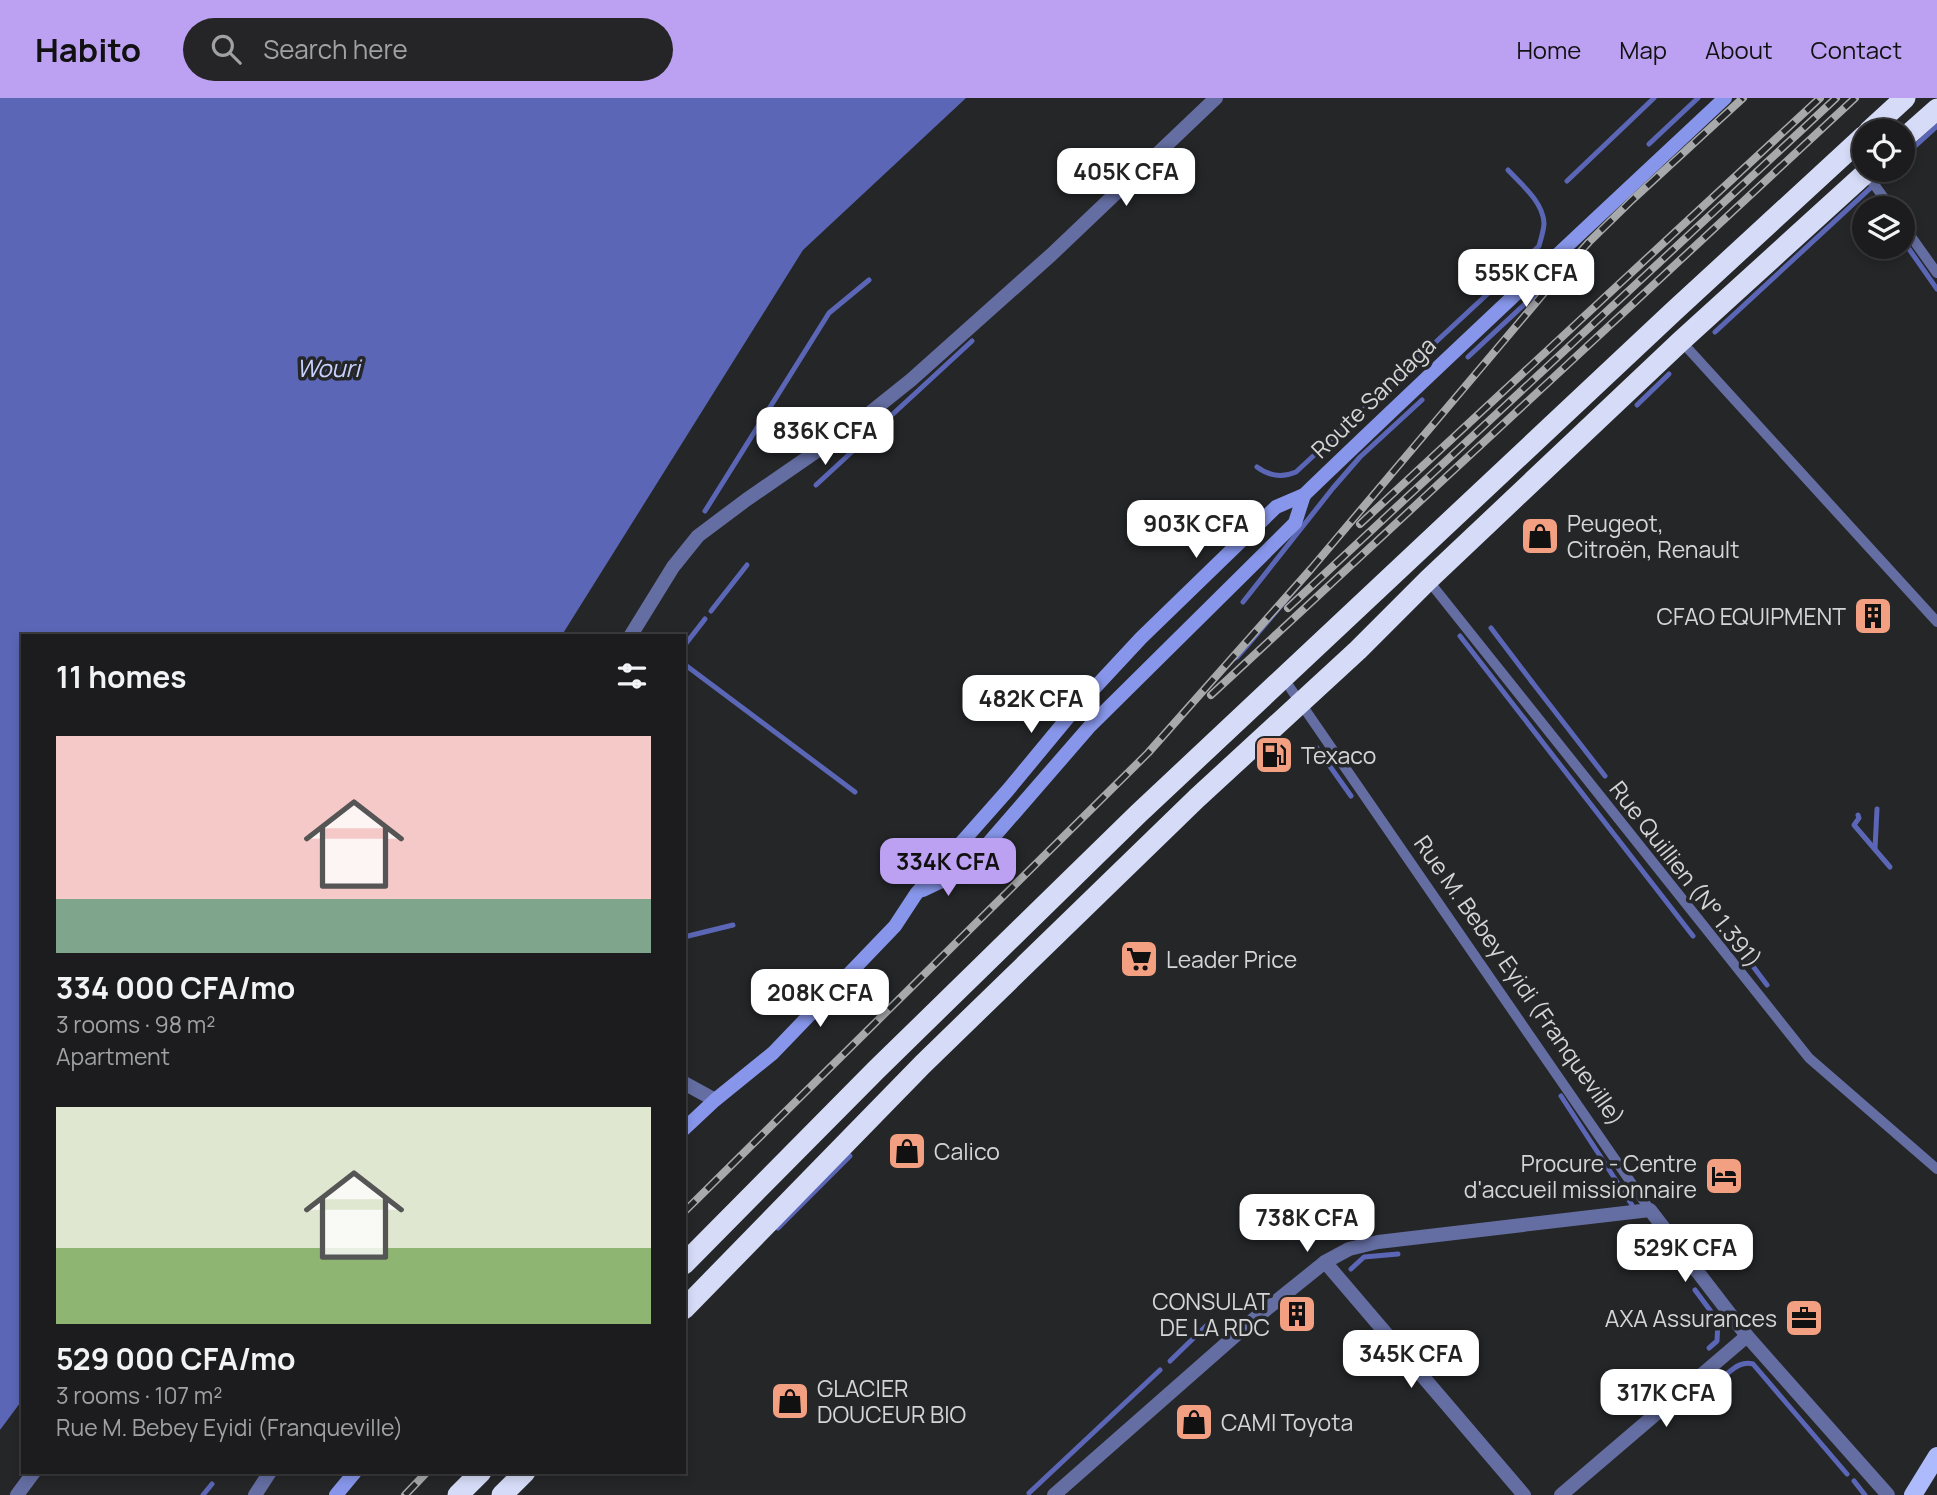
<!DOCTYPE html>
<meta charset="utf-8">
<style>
body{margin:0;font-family:Manrope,sans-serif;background:#252527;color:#f1f3f6;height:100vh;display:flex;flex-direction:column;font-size:26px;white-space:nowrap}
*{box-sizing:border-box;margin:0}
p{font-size:23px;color:#a0a1a4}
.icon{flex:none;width:38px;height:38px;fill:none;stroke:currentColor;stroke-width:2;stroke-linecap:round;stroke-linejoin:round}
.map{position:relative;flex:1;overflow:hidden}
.drawer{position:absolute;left:21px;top:536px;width:665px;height:840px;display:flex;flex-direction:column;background:#1c1c1e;border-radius:0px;box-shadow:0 4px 10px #0003,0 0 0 2px #3a3a3c}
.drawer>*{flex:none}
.buttons{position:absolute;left:1852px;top:21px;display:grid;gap:14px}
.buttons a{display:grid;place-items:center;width:63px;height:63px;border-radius:50%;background:#1c1c1e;box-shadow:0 4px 10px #0003,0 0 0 2px #3a3a3c;font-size:35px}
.price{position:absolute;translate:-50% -60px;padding:0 16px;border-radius:14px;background:#fff;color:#222;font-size:23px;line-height:46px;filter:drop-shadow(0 2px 4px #0008)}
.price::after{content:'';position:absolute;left:50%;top:42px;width:21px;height:16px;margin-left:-10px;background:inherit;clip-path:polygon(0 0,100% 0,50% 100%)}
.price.on{background:#bca0f2;color:#111}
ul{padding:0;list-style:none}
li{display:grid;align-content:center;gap:14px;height:371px;padding:0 35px}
li span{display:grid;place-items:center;height:217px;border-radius:0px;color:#555}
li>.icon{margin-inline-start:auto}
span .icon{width:126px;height:126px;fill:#fffc;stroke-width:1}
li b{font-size:30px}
h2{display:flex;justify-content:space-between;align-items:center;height:84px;padding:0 35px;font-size:30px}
header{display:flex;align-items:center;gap:42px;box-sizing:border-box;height:98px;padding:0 35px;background:#bca0f2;color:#111}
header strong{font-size:33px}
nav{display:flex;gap:38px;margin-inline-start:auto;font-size:24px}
.search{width:490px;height:63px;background:#252527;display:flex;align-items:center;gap:18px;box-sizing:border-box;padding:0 24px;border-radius:38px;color:#a0a1a4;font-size:26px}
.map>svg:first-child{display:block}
</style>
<header>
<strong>Habito</strong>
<div class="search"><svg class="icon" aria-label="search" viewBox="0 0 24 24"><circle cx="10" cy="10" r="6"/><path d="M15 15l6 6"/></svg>Search here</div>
<nav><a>Home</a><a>Map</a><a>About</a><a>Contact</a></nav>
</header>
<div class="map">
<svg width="1937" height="1397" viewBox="0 0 1937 1397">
<rect width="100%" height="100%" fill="#252628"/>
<path fill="#5b67b6" d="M 0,0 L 966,0 L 803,152 L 562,537 L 23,537 L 23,1301 L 0,1332 Z"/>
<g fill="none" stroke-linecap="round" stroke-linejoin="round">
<g stroke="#5b67b6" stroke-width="5">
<path d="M 1649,46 L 1698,0"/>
<path d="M 1902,60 L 1937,28"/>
<path d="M 1567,83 L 1654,0"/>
<path d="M 1881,109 L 1881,110"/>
<path d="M 1902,141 L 1937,191"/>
<path d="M 1715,234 L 1890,72"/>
<path d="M 1468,259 L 1544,188"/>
<path d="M 1637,307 L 1669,276"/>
<path d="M 1257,369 C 1269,378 1282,380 1296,374 L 1539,148 C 1541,140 1544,132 1544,125 C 1543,104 1522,87 1508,72"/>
<path d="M 816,387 L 972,243"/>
<path d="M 705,413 L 829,215 L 869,182"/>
<path d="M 1243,504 L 1333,390 L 1360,359 L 1422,302"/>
<path d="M 711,513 L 747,467"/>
<path d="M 1491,530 L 1532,584"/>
<path d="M 1460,538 L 1693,838"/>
<path d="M 684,548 L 705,521"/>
<path d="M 1229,563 L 1237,559 L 1245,550 L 1388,382"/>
<path d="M 684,566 L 855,694"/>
<path d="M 1532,584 L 1605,678"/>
<path d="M 1317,650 L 1351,698"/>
<path d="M 1858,717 L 1859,720 L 1854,727 L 1890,769"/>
<path d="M 1659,747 L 1683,777"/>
<path d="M 1875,751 L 1877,711"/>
<path d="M 684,839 L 733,827"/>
<path d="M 1740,851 L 1767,887"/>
<path d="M 1561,998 L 1632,1107"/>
<path d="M 778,1130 L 850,1058"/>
<path d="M 1351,1171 L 1364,1159 L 1398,1156"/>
<path d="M 1695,1192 L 1718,1223 L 1717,1243 L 1709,1250"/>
<path d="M 1170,1263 L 1206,1228"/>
<path d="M 1728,1275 C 1735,1269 1743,1263 1753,1266 L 1847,1376"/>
<path d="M 1854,1383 L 1865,1397"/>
<path d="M 1029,1395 L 1160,1272"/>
<path d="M 203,1397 L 212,1386"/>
</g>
<g stroke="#646ea2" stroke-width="10">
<path d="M 1866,75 L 1891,110"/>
<path d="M 1902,126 L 1937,175"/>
<path d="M 1681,243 L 1937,524"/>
<path d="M 1428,482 L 1809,960 L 1937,1071"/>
<path d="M 1284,581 L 1650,1112"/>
</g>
<g stroke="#646ea2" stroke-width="14">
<path d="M 631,537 L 673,469 L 698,438 L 746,402 L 856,326 L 911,282 L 1051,157 L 1216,0"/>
<path d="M 684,985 L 715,1002"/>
<path d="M 1325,1164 L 1524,1397"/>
<path d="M 17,1397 L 34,1374"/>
<path d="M 255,1397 L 270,1374"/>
<path d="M 1054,1397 L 1253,1222 L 1325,1164 L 1349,1151 L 1378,1144 L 1650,1112 L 1747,1238 L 1888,1397"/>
<path d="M 1561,1397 L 1747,1238"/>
</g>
<g stroke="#8796ea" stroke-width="14">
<path d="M 923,792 L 965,772 L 1090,628 L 1295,425 L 1304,397"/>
<path d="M 684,1031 L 715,1002 L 773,955 L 895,828 L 916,796 L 1008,692 L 1075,611 L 1141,540 L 1276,409 L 1304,397 C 1443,263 1584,132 1725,0"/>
<path d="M 336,1397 L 355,1374"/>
</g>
<path stroke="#adbbfc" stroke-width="18" d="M 1913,1397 L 1937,1358"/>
<g stroke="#d6dcf7" stroke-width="21">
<path d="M 1869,33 L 1905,0"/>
<path d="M 1902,42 L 1937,11"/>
<path d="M 684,1166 L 876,972 L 1138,716 L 1674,213 L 1864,38"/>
<path d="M 684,1211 L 923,966 L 1197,700 L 1358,552 L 1428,482 L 1681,243 L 1869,72"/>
<path d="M 458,1397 L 481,1374"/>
<path d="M 502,1397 L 525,1374"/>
</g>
<defs>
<g id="rail">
<path d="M 1360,426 L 1820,0"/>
<path d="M 1288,510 L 1836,0"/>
<path d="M 1211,597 L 1855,0"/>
<path d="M 684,1114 L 1148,655 L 1311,471 L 1555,182 L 1589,144 L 1632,102 L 1743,0"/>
<path d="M 405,1397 L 427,1374"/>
</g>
</defs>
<use href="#rail" stroke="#a8a9ab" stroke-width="8"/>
<use href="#rail" stroke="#252628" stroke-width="5" stroke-dasharray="16" stroke-linecap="butt"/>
</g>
<defs>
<symbol id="shop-square" viewBox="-11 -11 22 22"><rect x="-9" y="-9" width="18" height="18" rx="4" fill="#f3a082" stroke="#252628"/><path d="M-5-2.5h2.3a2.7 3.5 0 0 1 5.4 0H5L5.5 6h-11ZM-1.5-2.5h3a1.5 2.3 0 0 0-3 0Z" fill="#111"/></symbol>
<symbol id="building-square" viewBox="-11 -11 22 22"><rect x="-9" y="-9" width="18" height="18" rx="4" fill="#f3a082" stroke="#252628"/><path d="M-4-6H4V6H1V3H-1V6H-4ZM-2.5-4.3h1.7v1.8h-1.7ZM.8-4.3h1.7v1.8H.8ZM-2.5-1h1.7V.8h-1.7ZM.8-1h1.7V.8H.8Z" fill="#111"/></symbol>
<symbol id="fuel-square" viewBox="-11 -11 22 22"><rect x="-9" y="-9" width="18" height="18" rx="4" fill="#f3a082" stroke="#252628"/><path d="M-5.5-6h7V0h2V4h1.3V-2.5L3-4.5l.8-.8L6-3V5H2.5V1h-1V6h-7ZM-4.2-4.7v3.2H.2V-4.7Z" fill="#111"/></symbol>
<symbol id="supermarket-square" viewBox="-11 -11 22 22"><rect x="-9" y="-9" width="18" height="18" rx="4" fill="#f3a082" stroke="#252628"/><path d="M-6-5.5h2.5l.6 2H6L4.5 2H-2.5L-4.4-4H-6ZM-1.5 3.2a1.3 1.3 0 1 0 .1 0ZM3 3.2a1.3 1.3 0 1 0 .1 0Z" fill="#111"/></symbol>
<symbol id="hotel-square" viewBox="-11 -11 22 22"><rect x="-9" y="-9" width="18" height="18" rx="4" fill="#f3a082" stroke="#252628"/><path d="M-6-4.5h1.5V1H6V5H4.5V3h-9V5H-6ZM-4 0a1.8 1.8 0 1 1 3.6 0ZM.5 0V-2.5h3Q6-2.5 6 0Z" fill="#111"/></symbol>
<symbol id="office-square" viewBox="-11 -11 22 22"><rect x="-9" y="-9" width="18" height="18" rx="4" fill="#f3a082" stroke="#252628"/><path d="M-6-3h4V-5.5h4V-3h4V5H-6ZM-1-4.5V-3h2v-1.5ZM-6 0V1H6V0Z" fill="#111"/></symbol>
</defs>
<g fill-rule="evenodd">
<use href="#shop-square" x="1518" y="416" width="44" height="44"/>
<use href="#building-square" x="1851" y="496" width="44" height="44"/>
<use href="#fuel-square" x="1252" y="635" width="44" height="44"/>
<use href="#supermarket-square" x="1117" y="839" width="44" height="44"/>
<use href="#shop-square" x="885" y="1031" width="44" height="44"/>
<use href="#hotel-square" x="1702" y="1056" width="44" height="44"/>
<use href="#building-square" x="1275" y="1194" width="44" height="44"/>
<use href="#office-square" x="1782" y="1198" width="44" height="44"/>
<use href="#shop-square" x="768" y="1281" width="44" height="44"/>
<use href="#shop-square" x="1172" y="1302" width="44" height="44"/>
</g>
<g text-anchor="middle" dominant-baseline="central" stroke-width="7" stroke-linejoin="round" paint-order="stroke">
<g font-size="23" fill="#d5d5d7" stroke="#252628">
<text transform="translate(1373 299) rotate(-44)">Route Sandaga</text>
<text transform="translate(1686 776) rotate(52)">Rue Quillien (N° 1.391)</text>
<text transform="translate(1520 882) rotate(55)">Rue M. Bebey Eyidi (Franqueville)</text>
</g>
<g font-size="23" fill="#d5d5d7" stroke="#252628" text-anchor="start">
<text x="1567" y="425">Peugeot,<tspan x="1567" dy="26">Citroën, Renault</tspan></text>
<text x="1846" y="518" text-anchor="end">CFAO EQUIPMENT</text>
<text x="1301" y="657">Texaco</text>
<text x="1166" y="861">Leader Price</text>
<text x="934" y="1053">Calico</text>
<text x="1697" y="1065" text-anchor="end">Procure - Centre<tspan x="1697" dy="26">d'accueil missionnaire</tspan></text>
<text x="1270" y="1203" text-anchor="end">CONSULAT<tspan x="1270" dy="26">DE LA RDC</tspan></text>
<text x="1777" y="1220" text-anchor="end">AXA Assurances</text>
<text x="817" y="1290">GLACIER<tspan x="817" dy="26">DOUCEUR BIO</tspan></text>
<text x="1221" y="1324">CAMI Toyota</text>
</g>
<g font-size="24" font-style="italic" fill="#c9d3ff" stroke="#252628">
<text x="328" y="269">Wouri</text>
</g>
</g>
</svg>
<div class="buttons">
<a><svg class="icon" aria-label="locate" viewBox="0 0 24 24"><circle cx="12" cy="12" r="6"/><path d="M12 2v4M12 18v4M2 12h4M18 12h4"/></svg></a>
<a><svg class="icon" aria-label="layers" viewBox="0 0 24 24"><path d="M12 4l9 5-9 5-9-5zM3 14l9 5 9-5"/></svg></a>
</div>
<b class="price" style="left:1126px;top:110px">405K CFA</b>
<b class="price" style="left:1526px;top:211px">555K CFA</b>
<b class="price" style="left:825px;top:369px">836K CFA</b>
<b class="price" style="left:1196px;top:462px">903K CFA</b>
<b class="price" style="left:1031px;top:637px">482K CFA</b>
<b class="price on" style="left:948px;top:800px">334K CFA</b>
<b class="price" style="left:820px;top:931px">208K CFA</b>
<b class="price" style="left:1307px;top:1156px">738K CFA</b>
<b class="price" style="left:1685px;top:1186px">529K CFA</b>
<b class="price" style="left:1411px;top:1292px">345K CFA</b>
<b class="price" style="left:1666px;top:1331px">317K CFA</b>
<section class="drawer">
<h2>11 homes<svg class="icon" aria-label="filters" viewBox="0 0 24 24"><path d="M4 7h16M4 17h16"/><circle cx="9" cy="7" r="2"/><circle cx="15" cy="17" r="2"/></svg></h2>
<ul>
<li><span style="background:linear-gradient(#f6c9c9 75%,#7fa58c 0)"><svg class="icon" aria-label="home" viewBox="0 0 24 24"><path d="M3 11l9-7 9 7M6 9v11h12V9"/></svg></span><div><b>334 000 CFA/mo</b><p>3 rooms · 98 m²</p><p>Apartment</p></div></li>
<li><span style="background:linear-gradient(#dfe7d0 65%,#8fb573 0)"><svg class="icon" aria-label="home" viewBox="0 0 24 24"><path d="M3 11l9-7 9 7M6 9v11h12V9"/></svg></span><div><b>529 000 CFA/mo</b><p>3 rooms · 107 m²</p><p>Rue M. Bebey Eyidi (Franqueville)</p></div></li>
</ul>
</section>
</div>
